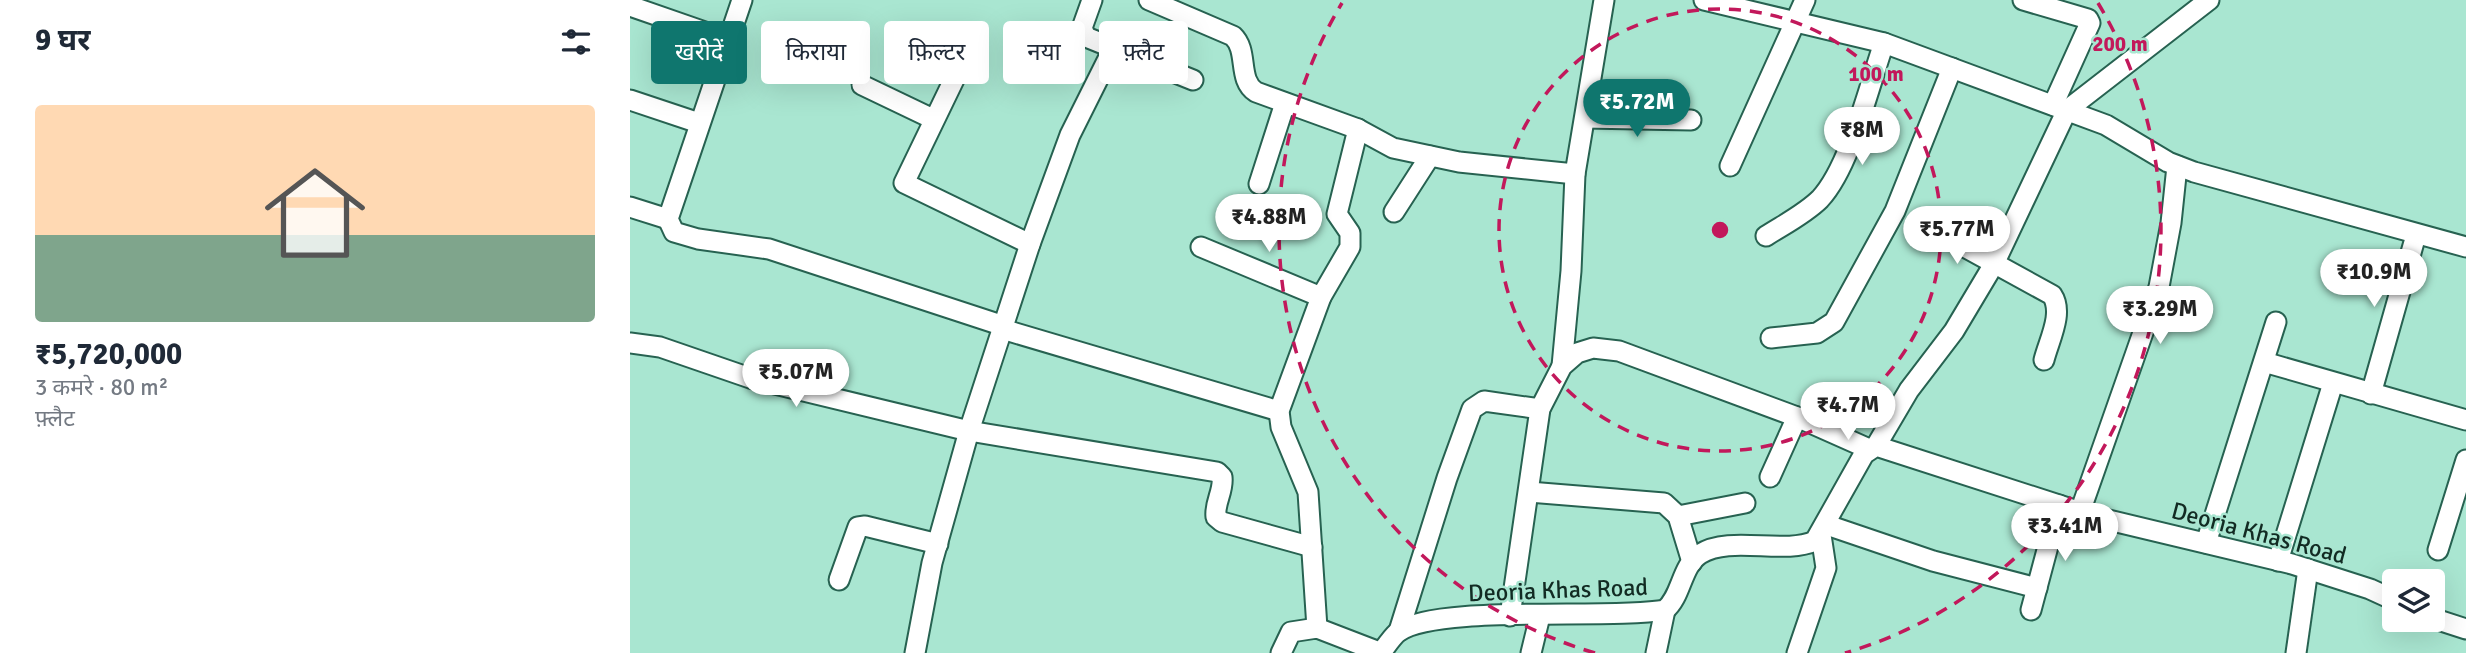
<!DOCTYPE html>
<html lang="hi">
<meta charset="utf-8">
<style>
body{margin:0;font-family:Signika,"Noto Sans Devanagari",sans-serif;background:#f6f6f7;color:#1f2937;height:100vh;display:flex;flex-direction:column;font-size:26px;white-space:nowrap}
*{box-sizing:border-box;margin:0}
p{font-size:23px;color:#747a83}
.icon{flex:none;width:38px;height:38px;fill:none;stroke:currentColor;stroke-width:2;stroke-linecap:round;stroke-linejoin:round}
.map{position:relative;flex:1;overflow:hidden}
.panel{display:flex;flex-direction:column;background:#fff;width:630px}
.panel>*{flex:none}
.banner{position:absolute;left:21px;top:21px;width:665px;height:63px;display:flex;gap:14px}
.controls{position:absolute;left:1752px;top:569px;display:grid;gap:14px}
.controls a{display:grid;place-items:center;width:63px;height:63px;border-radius:7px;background:#fff;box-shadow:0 7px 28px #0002;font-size:35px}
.price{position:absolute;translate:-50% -60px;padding:0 16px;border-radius:24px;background:#fff;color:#222;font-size:23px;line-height:46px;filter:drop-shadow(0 2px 4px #0008)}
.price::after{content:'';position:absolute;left:50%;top:42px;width:21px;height:16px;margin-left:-10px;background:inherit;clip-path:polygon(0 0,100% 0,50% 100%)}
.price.active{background:#0f766e;color:#fff}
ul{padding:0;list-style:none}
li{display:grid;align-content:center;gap:14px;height:371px;padding:0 35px}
li span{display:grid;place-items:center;height:217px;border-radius:7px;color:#555}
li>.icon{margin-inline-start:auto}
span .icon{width:126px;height:126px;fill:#fffc;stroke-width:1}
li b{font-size:30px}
h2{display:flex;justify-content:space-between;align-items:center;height:84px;padding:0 35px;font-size:30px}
.pill{padding:0 24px;border-radius:7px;background:#fff;box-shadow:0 7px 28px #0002;font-size:24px;line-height:63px}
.pill.active{background:#0f766e;color:#fff}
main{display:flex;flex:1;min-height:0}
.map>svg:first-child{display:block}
</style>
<main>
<section class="panel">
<h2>9 घर<svg class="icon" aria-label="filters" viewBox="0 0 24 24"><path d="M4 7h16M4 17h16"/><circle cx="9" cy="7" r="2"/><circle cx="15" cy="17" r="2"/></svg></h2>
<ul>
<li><span style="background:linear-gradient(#ffd9b3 60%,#7fa58c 0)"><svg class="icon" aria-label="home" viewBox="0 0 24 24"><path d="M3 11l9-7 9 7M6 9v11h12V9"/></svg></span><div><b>₹5,720,000</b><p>3 कमरे · 80 m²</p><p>फ़्लैट</p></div></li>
</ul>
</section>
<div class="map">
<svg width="1836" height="653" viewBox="0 0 1836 653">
<rect width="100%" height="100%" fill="#a9e6d1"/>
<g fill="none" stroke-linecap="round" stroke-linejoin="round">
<defs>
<g id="minor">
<path d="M 112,0 L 38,219 L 44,232 L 68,239 L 139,249 L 374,326"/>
<path d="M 462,0 L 452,28 L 456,37 L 563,80"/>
<path d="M 519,0 L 603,36 C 619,51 607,80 626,92 L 728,129 L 763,148 L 829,162 L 945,174"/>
<path d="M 1074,0 L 1254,43 L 1476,125 L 1538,162 L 1564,172 L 1836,247"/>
<path d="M 1393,0 L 1458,19 L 1460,23 L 1423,105"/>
<path d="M 0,6 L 98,40"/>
<path d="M 346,34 L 274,183 L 400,244"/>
<path d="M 232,85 L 303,119"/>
<path d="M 0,100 L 69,123"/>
<path d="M 955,118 L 1061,120"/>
<path d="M 1100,166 L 1175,0"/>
<path d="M 629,184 L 655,103"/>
<path d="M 0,207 L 38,219"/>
<path d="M 764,212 L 800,156"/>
<path d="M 1309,233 L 1422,295 C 1434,313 1419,340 1414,360"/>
<path d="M 1136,236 C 1153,225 1175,214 1190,199 C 1220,167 1239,86 1254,43"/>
<path d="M 571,247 L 691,297"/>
<path d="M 372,329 L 649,411"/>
<path d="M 1141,338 L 1187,333 L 1204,322 L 1265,211 L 1322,68"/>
<path d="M 0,343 L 30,347 L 120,378 L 339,431 L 587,472 L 592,477 C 594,491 584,503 586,517 L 592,522 L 682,547"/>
<path d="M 1634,362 L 1836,420"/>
<path d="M 932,366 L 941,271 L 945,174 L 974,0"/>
<path d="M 1741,394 L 1786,235"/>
<path d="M 1246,446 L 1279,390 L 1324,331 L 1364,264 L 1437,110 L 1579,0"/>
<path d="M 1140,477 L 1167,417"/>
<path d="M 899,492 L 1034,503 L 1048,516 L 1062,562"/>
<path d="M 1450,512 L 1529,287 L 1541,223 L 1547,166"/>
<path d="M 1048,516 L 1115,503"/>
<path d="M 1197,525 L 1303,561 L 1407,588"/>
<path d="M 1576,543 L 1646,322"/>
<path d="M 1808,550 L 1836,460"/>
<path d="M 1648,561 L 1703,383"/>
<path d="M 209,580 L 228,527 L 235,526 L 308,544"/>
<path d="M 1401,610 L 1429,505"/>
<path d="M 880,616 L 910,409 L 932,366 L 947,353 L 963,348 L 989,351 L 1167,417 L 1239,449"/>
<path d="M 1802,618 L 1836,629"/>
<path d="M 687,628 L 678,492 L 651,427 L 649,411 L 691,297 L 720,247 L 720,233 L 707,214 L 728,129"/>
<path d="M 769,631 L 817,478 L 842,409 L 854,401 L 910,409"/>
<path d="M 285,653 L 302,563 L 339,431 L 400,244 L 440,135 L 483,49"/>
<path d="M 651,653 L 661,632 L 687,628 L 752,653"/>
<path d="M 751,653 C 756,646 762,637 768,632 C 806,604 979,620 1035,610 C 1052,596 1051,566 1070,554 C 1100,535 1153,555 1185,541 L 1234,454 L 1246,446 L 1466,517 L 1662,564 L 1740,589 L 1764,600"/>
<path d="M 901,653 L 910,616"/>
<path d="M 1026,653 L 1035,610"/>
<path d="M 1167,653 L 1196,568 L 1191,535"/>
<path d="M 1666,653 L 1678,569"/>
</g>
</defs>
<use href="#minor" stroke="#276251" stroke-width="23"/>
<use href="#minor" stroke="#fff" stroke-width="19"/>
</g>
<g fill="none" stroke="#c2185b" stroke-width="3.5" stroke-dasharray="12 9">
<circle cx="1090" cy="230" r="221"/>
<path d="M965 653A441 441 0 0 1 712 3M1468 3A441 441 0 0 1 1215 653"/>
</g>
<g text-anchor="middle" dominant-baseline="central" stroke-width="5" stroke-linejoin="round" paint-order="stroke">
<g font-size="24" fill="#122b23" stroke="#a9e6d1">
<text transform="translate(1629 533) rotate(15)">Deoria Khas Road</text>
<text transform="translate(928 590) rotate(-2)">Deoria Khas Road</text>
</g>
</g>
<circle cx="1090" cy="230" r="10" fill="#c2185b" stroke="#a9e6d1" stroke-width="3.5"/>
<g font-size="21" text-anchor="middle" font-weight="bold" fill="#c2185b" stroke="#a9e6d1" stroke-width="5" stroke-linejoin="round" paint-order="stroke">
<text x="1490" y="51">200 m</text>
<text x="1246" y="81">100 m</text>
</g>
</svg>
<div class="controls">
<a><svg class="icon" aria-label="layers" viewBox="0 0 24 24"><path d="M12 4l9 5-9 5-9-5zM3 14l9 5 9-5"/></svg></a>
</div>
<b class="price active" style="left:1007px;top:139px">₹5.72M</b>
<b class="price" style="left:1232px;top:167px">₹8M</b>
<b class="price" style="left:639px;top:254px">₹4.88M</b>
<b class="price" style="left:1327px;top:266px">₹5.77M</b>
<b class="price" style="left:1744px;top:309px">₹10.9M</b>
<b class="price" style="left:1530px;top:346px">₹3.29M</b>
<b class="price" style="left:166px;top:409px">₹5.07M</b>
<b class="price" style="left:1218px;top:442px">₹4.7M</b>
<b class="price" style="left:1435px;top:563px">₹3.41M</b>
<div class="banner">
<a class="pill active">खरीदें</a>
<a class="pill">किराया</a>
<a class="pill">फ़िल्टर</a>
<a class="pill">नया</a>
<a class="pill">फ़्लैट</a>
</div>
</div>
</main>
